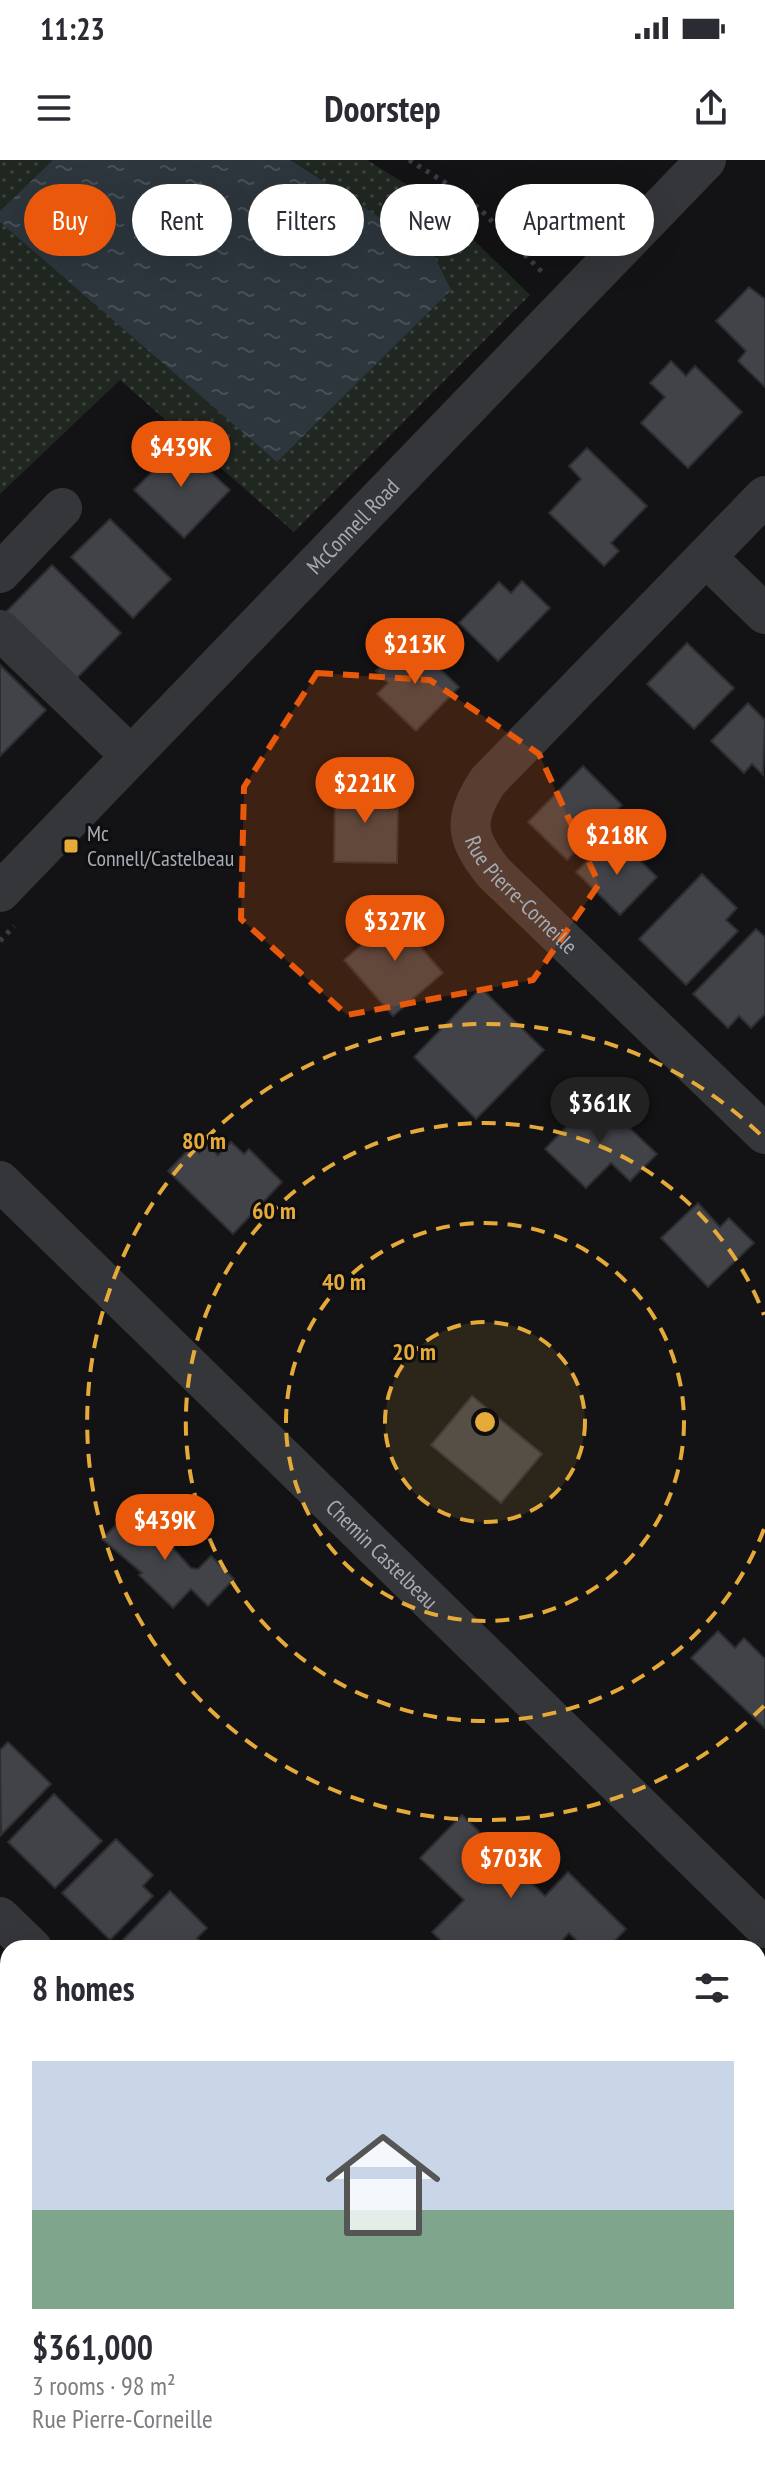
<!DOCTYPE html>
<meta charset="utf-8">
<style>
body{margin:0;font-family:"PT Sans Narrow",sans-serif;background:#f2f2f3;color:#2b2b33;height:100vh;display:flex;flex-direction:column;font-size:30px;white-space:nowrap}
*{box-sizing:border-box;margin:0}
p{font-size:26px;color:#7c7c81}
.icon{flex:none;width:44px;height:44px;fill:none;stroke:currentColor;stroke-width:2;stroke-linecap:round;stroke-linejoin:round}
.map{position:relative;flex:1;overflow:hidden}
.panel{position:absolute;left:0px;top:1780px;width:766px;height:538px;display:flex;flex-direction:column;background:#fff;border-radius:24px 24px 0 0;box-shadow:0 8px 32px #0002}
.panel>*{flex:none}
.hud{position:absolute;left:24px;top:24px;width:718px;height:72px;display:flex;gap:16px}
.price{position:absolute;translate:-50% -68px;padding:0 18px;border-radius:28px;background:#ea580c;color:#fff;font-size:26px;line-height:52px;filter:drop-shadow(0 2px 4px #0008)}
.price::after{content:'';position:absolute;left:50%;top:48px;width:24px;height:18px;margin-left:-12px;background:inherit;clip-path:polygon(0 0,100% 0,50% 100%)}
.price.current{background:#222;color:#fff}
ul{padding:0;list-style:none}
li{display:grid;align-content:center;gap:16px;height:424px;padding:0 32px}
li+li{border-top:2px solid #e1e1e2}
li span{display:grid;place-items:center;height:248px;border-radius:0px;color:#555}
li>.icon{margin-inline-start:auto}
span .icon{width:144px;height:144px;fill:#fffc;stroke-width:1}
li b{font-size:34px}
h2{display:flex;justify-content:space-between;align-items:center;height:96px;padding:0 32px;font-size:34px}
.chip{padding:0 28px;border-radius:36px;background:#fff;box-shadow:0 8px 32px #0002;font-size:28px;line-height:72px}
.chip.current{background:#ea580c;color:#fff}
.status{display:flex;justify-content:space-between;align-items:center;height:56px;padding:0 40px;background:#fff;direction:ltr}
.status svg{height:22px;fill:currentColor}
header{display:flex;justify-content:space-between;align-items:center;height:104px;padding:0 32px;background:#fff;font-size:36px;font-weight:600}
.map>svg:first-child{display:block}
</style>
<div class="status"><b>11:23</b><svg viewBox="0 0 49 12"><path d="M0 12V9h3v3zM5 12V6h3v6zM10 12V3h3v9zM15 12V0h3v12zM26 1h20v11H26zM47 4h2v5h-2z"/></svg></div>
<header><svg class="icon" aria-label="menu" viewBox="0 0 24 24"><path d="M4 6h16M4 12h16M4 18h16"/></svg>Doorstep<svg class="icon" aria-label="share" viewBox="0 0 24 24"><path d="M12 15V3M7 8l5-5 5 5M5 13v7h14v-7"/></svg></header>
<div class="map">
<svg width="765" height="2317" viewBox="0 0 765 2317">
<defs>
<pattern id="grass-dots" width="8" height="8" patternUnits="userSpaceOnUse" patternTransform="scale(2)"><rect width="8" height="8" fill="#202721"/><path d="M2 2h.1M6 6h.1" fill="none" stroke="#3d443f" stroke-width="1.8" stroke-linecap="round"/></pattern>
<pattern id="water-ripples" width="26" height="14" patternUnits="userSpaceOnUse" patternTransform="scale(2)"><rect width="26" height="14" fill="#2d363d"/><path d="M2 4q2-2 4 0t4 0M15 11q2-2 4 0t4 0" fill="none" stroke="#485057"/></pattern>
</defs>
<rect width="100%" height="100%" fill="#131315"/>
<path fill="url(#grass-dots)" d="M 0,0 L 367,0 L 435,42 L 530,135 L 294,372 L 120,220 L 0,334 Z"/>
<path fill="url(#water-ripples)" d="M 53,0 L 290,0 L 432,91 L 451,130 L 277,302 L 0,62 L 0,51 Z"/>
<g fill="#424348" stroke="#2d2e31" stroke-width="2">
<path d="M 749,127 L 765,139 L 765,227 L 738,201 L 746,191 L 716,161 Z"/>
<path d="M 671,201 L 686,216 L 695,206 L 742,252 L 688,308 L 641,263 L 665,237 L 650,223 Z"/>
<path d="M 172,280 L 199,307 L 202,304 L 230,330 L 184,378 L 134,330 L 154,310 L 149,305 Z"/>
<path d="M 587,288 L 647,346 L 611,383 L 619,391 L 604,406 L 549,353 L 581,319 L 569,306 Z"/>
<path d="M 110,359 L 171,419 L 133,458 L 71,397 Z"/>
<path d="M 52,405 L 121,473 L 71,524 L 2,456 Z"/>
<path d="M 522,421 L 550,448 L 498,501 L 459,463 L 499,422 L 511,433 Z"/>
<path d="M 687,483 L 734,528 L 694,569 L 647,524 Z"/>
<path d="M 414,484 L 459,527 L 416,571 L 377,534 L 388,523 L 376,511 L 395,492 L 401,498 Z"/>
<path d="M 0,505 L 46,550 L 0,596 Z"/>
<path d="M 748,543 L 765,560 L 763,615 L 752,604 L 744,613 L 711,581 Z"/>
<path d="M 583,606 L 622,645 L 567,700 L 528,662 Z"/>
<path d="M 335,623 L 388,625 L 388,649 L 398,649 L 397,703 L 334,702 Z"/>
<path d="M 605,683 L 616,694 L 624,685 L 657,717 L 620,755 L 576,712 Z"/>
<path d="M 702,714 L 737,748 L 726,760 L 738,771 L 686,825 L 639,779 Z"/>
<path d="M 403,749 L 427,776 L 418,784 L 443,813 L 393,856 L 344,800 Z"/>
<path d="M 756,769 L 765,777 L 765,854 L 751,868 L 739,856 L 728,868 L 693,834 Z"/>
<path d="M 481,828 L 544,890 L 476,959 L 414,897 Z"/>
<path d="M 596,936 L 657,994 L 630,1021 L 611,1003 L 586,1028 L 545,989 Z"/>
<path d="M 231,982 L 244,994 L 249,989 L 282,1022 L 233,1074 L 168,1011 L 192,986 L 199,993 L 207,985 L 218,995 Z"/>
<path d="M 698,1043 L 720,1067 L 729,1058 L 754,1083 L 708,1127 L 661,1078 Z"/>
<path d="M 472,1236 L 542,1294 L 501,1343 L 431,1285 Z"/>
<path d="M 133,1348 L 155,1369 L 159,1365 L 174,1380 L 170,1385 L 191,1408 L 198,1409 L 211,1396 L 234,1419 L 208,1446 L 191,1429 L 173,1448 L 139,1415 L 142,1413 L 102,1379 Z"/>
<path d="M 718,1471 L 735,1488 L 744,1478 L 765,1499 L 765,1568 L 691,1498 Z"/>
<path d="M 8,1582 L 51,1624 L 1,1675 L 0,1590 Z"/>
<path d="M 54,1634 L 102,1681 L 55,1728 L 8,1682 Z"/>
<path d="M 462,1655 L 545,1736 L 568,1712 L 626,1769 L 608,1788 L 584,1788 L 569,1773 L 555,1788 L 448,1788 L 432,1772 L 464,1740 L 420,1698 Z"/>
<path d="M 116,1679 L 153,1715 L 143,1726 L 153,1736 L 110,1780 L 62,1733 Z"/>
<path d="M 170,1731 L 207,1768 L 197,1778 L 207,1788 L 119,1788 L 117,1786 Z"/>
<path d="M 8,1902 L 8,1946 L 0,1938 L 0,1910 Z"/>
<path d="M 758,1958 L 765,1968 L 765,2036 L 758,2032 Z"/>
<path d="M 6,2156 L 8,2158 L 8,2247 L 0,2240 L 0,2163 Z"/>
<path d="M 95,2310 L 167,2310 L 173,2315 L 88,2317 Z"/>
<path d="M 433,2310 L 453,2310 L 458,2315 L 456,2317 L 426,2317 Z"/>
<path d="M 658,2310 L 708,2310 L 715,2317 L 651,2317 Z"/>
</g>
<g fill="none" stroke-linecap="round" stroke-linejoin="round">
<g stroke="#3b3c41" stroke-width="5" stroke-dasharray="4 6" stroke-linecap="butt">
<path d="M 409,0 L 457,30 L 481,50 L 545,115"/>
<path d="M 0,781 L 14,766"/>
<path d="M 0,2315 L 2,2317"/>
</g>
<g stroke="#35363a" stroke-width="40">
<path id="s1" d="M 765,336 L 488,621 C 463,659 465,677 493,712 L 765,974"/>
<path d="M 707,398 L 765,454"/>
<path d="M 0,413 L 62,348"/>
<path d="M 0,470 L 131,596"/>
<path id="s2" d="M 0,732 L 706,0"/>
<path id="s3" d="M 0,1021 L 765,1768"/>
<path d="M 0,1757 L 32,1788"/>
<path d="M 562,2310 L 569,2317"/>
</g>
</g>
<path fill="#e8590c" fill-opacity="0.2" stroke="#e8590c" stroke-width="6" stroke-dasharray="16 10" stroke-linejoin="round" d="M 317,513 L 430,520 L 539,594 L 599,724 L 533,820 L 347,855 L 241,759 L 244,627 Z"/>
<circle cx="485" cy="1262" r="100" fill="#e6aa3a" fill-opacity=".12"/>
<g fill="none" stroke="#e6aa3a" stroke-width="4" stroke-dasharray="14 10">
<circle cx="485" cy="1262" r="100"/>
<circle cx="485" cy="1262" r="199"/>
<path d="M764 1369A299 299 0 1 1 764 1155"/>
<path d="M764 1546A398 398 0 1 1 764 978"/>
</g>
<rect fill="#e6aa3a" stroke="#0e0e10" stroke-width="3" x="63" y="678" width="16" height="16" rx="4"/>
<g text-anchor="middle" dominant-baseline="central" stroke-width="6" stroke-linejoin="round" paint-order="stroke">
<g font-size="22" fill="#a6abb4" stroke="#0e0e10">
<text stroke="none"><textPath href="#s2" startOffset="508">McConnell Road</textPath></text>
<text stroke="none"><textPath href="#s1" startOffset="534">Rue Pierre-Corneille</textPath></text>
<text stroke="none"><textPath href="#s3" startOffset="534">Chemin Castelbeau</textPath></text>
</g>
<g font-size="22" fill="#a6abb4" stroke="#0e0e10" text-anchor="start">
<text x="87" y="673">Mc<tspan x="87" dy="25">Connell/Castelbeau</tspan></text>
</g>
</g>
<circle cx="485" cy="1262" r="12" fill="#e6aa3a" stroke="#0e0e10" stroke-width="4"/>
<g font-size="24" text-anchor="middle" font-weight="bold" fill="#e6aa3a" stroke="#0e0e10" stroke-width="6" stroke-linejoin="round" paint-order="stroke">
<text x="204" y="989">80 m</text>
<text x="274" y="1059">60 m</text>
<text x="344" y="1130">40 m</text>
<text x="414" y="1200">20 m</text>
</g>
</svg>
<b class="price" style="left:181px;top:329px">$439K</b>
<b class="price" style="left:415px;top:526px">$213K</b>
<b class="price" style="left:365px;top:665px">$221K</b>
<b class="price" style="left:617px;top:717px">$218K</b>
<b class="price" style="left:395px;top:803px">$327K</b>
<b class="price current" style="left:600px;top:985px">$361K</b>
<b class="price" style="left:165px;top:1402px">$439K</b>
<b class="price" style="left:511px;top:1740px">$703K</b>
<div class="hud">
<a class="chip current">Buy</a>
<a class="chip">Rent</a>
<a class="chip">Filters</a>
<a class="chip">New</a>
<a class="chip">Apartment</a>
</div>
<section class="panel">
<h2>8 homes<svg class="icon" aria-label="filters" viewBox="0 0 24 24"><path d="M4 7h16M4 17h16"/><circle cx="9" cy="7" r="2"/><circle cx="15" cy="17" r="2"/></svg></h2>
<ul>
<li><span style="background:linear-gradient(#c9d6e8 60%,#7fa58c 0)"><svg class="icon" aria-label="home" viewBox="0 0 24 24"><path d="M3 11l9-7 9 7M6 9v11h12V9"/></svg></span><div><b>$361,000</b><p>3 rooms · 98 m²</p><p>Rue Pierre-Corneille</p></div></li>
</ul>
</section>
</div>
